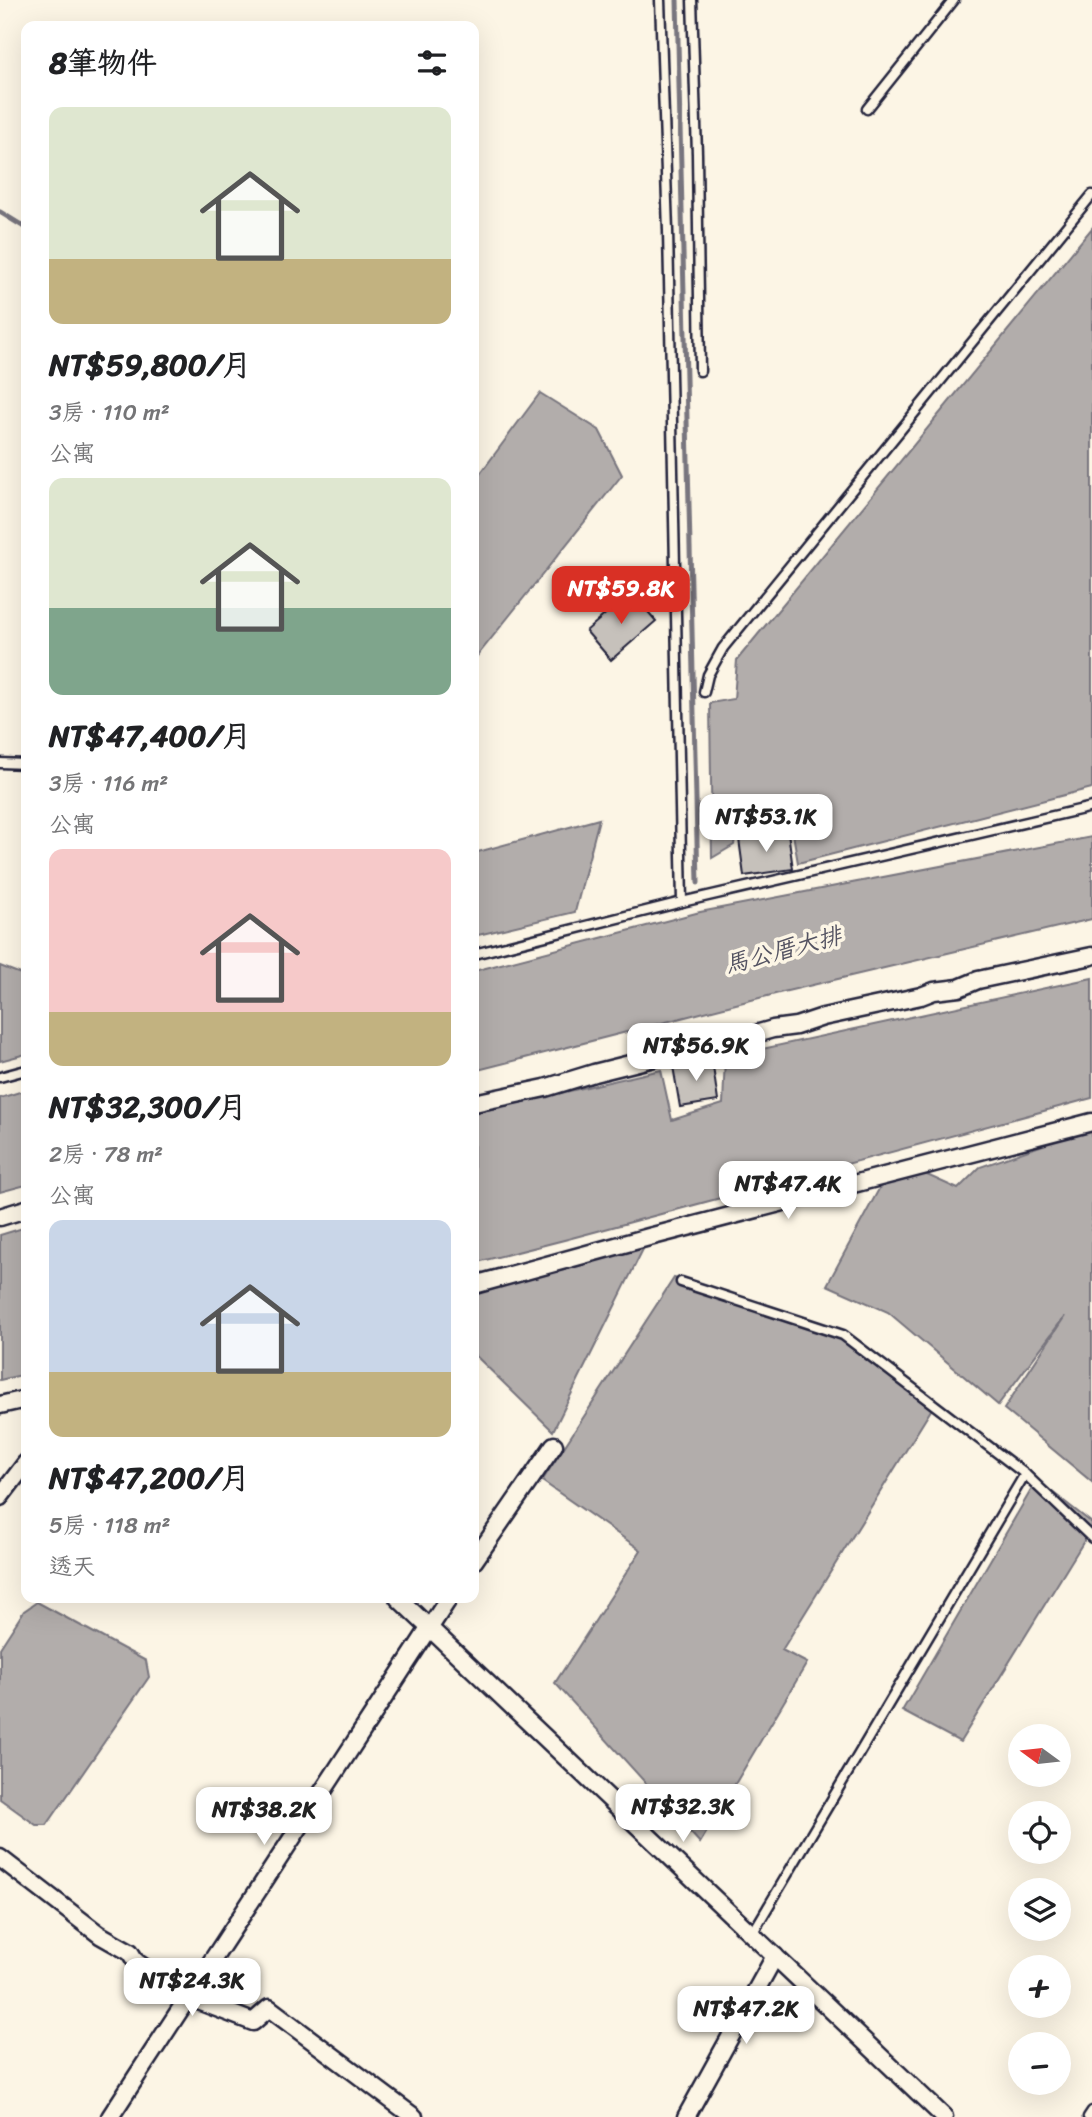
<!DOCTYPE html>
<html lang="zh-TW">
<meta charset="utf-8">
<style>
body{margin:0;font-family:Sriracha,"LXGW WenKai TC",sans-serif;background:#f2f2f2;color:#202124;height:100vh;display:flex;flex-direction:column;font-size:26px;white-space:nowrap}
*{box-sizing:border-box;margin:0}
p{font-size:23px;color:#757577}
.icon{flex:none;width:38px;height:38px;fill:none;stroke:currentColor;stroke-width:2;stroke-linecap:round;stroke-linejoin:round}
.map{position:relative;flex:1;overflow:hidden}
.panel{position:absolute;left:21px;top:21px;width:458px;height:1582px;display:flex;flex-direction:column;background:#fff;border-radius:14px;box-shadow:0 7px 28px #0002}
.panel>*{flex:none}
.needle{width:46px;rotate:285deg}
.tools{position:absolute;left:1008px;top:1724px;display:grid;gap:14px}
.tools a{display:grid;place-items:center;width:63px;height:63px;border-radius:50%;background:#fff;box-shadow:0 7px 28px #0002;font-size:35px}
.price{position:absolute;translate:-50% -60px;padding:0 16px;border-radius:14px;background:#fff;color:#222;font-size:23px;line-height:46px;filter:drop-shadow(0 2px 4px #0008)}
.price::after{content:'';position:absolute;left:50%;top:42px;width:21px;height:16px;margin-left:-10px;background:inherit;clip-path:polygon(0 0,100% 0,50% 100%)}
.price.selected{background:#d93025;color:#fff}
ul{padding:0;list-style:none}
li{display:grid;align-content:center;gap:14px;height:371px;padding:0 28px}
li span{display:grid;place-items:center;height:217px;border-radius:14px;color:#555}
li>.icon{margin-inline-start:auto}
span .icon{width:126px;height:126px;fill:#fffc;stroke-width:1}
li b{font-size:30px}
h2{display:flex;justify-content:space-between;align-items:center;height:84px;padding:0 28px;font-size:30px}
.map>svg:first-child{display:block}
</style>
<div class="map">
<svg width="1092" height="2117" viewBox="0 0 1092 2117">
<rect width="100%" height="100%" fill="#fcf5e5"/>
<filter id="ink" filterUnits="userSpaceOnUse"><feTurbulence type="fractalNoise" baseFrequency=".0143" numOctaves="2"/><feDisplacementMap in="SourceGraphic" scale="14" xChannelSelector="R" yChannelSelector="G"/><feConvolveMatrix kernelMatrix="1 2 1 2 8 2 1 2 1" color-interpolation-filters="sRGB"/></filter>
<g filter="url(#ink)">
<g fill="#b2adab" stroke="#78757e" stroke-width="2">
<path d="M 1092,228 L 1092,788 L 798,863 L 790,816 L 736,830 L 734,845 L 712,858 L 710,703 L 734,699 L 737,660 Z"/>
<path d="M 540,393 L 599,430 L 622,475 L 474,660 L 474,482 Z"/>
<path d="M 599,819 L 575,912 L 474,936 L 474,853 Z"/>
<path d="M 1092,837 L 1092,919 L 783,992 L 474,1071 L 474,971 L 700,912 Z"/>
<path d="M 0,966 L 26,976 L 26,1054 L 0,1061 Z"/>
<path d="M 1092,978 L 1092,1098 L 568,1239 L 474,1263 L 474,1113 L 661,1070 L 672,1120 L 723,1104 L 725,1057 Z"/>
<path d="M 26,1090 L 26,1185 L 0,1192 L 0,1098 Z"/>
<path d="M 1092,1128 L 1092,1482 L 1004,1409 L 1065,1316 L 998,1405 L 888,1312 L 827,1285 L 886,1176 L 914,1169 L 958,1189 L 980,1167 Z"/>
<path d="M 26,1227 L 26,1374 L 0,1380 L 0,1235 Z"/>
<path d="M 649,1237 L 553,1431 L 474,1354 L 474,1285 Z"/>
<path d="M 674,1278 L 846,1331 L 936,1402 L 782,1650 L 807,1663 L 700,1843 L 555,1683 L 641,1550 L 542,1481 Z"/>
<path d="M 1037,1480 L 1092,1523 L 1092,1528 L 960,1742 L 902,1711 Z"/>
<path d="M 37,1602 L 146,1661 L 149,1677 L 47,1825 L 36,1825 L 0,1799 L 0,1648 L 24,1611 Z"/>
</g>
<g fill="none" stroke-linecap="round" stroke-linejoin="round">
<g stroke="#78757e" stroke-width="5">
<path d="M 677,0 L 698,883"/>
<path d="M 0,212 L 26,228"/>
</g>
</g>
<g fill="#c6c1bb" stroke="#22223b" stroke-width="2">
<path d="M 631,592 L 656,621 L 611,660 L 586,631 Z"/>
<path d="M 788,832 L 793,869 L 744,876 L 739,839 Z"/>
<path d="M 712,1060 L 718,1101 L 680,1107 L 673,1066 Z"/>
</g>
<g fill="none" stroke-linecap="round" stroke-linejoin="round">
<defs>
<g id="lane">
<path d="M 660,0 L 668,231 L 682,902"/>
<path d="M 692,0 L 697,154 L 700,371"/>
<path d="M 867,109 L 954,0"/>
<path d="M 704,692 L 708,675 L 723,648 L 1092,195"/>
<path d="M 0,763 L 26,764"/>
<path d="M 474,954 L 682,902 L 1092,807"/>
<path d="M 0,1077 L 26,1070"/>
<path d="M 681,1282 L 843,1335 L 1025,1474 L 1092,1538"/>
<path d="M 752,1934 L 1025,1474"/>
<path d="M 1088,2117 L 1092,2111"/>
</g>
<g id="street">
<path d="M 474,1103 L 545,1088 L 594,1073 L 702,1046 L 713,1046 L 773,1029 L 796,1026 L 823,1017 L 921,996 L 934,991 L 959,988 L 978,980 L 1092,956"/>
<path d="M 0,1217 L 26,1209"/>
<path d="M 474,1285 L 649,1237 L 1092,1122"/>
<path d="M 0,1405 L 26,1399"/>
<path d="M 0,1497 L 26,1463"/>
<path d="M 474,1561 L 554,1445"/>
<path d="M 398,1598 L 944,2117"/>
<path d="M 0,1858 L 100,1935 L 130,1952 L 136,1962 L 188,1997 L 253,2022 L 269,2008 L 414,2117"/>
<path d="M 110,2117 L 449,1598"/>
<path d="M 686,2117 L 775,1956"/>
</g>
</defs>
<use href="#lane" stroke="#22223b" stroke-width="13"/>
<use href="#street" stroke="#22223b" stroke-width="21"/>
<use href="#lane" stroke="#fcf5e5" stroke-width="8"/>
<use href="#street" stroke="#fcf5e5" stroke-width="16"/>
</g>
</g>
<g text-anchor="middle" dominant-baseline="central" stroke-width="7" stroke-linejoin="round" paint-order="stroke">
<g font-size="24" font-style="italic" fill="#545362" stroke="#fcf5e5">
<text transform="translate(783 950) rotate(-15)">馬公厝大排</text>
</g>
</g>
</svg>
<div class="tools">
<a><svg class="needle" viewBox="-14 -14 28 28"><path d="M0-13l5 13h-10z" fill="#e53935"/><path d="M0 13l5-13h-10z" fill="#757577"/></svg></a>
<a><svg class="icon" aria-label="locate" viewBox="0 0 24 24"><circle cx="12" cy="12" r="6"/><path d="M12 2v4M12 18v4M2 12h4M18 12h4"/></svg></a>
<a><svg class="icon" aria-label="layers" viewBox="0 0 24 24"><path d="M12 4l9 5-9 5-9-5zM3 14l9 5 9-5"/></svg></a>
<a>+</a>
<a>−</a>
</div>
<b class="price selected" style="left:621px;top:626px">NT$59.8K</b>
<b class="price" style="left:766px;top:854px">NT$53.1K</b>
<b class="price" style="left:696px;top:1083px">NT$56.9K</b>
<b class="price" style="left:788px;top:1221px">NT$47.4K</b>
<b class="price" style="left:683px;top:1844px">NT$32.3K</b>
<b class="price" style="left:264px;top:1847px">NT$38.2K</b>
<b class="price" style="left:192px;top:2018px">NT$24.3K</b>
<b class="price" style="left:746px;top:2046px">NT$47.2K</b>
<section class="panel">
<h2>8筆物件<svg class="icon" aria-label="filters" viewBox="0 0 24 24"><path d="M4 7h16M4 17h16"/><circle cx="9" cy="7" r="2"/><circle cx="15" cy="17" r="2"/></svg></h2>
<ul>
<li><span style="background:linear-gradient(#dfe7d0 70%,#c2b280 0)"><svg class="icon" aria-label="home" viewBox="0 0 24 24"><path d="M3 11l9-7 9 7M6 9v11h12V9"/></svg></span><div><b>NT$59,800/月</b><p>3房 · 110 m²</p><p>公寓</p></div></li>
<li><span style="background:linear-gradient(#dfe7d0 60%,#7fa58c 0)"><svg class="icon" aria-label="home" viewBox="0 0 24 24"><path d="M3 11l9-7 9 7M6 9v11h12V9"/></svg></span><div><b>NT$47,400/月</b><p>3房 · 116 m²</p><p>公寓</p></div></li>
<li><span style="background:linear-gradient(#f6c9c9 75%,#c2b280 0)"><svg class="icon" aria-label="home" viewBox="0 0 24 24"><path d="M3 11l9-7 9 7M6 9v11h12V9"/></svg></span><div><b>NT$32,300/月</b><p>2房 · 78 m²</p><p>公寓</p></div></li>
<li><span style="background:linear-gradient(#c9d6e8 70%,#c2b280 0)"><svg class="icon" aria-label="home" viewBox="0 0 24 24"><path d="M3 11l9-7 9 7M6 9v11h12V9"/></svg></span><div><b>NT$47,200/月</b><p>5房 · 118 m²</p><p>透天</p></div></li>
</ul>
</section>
</div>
